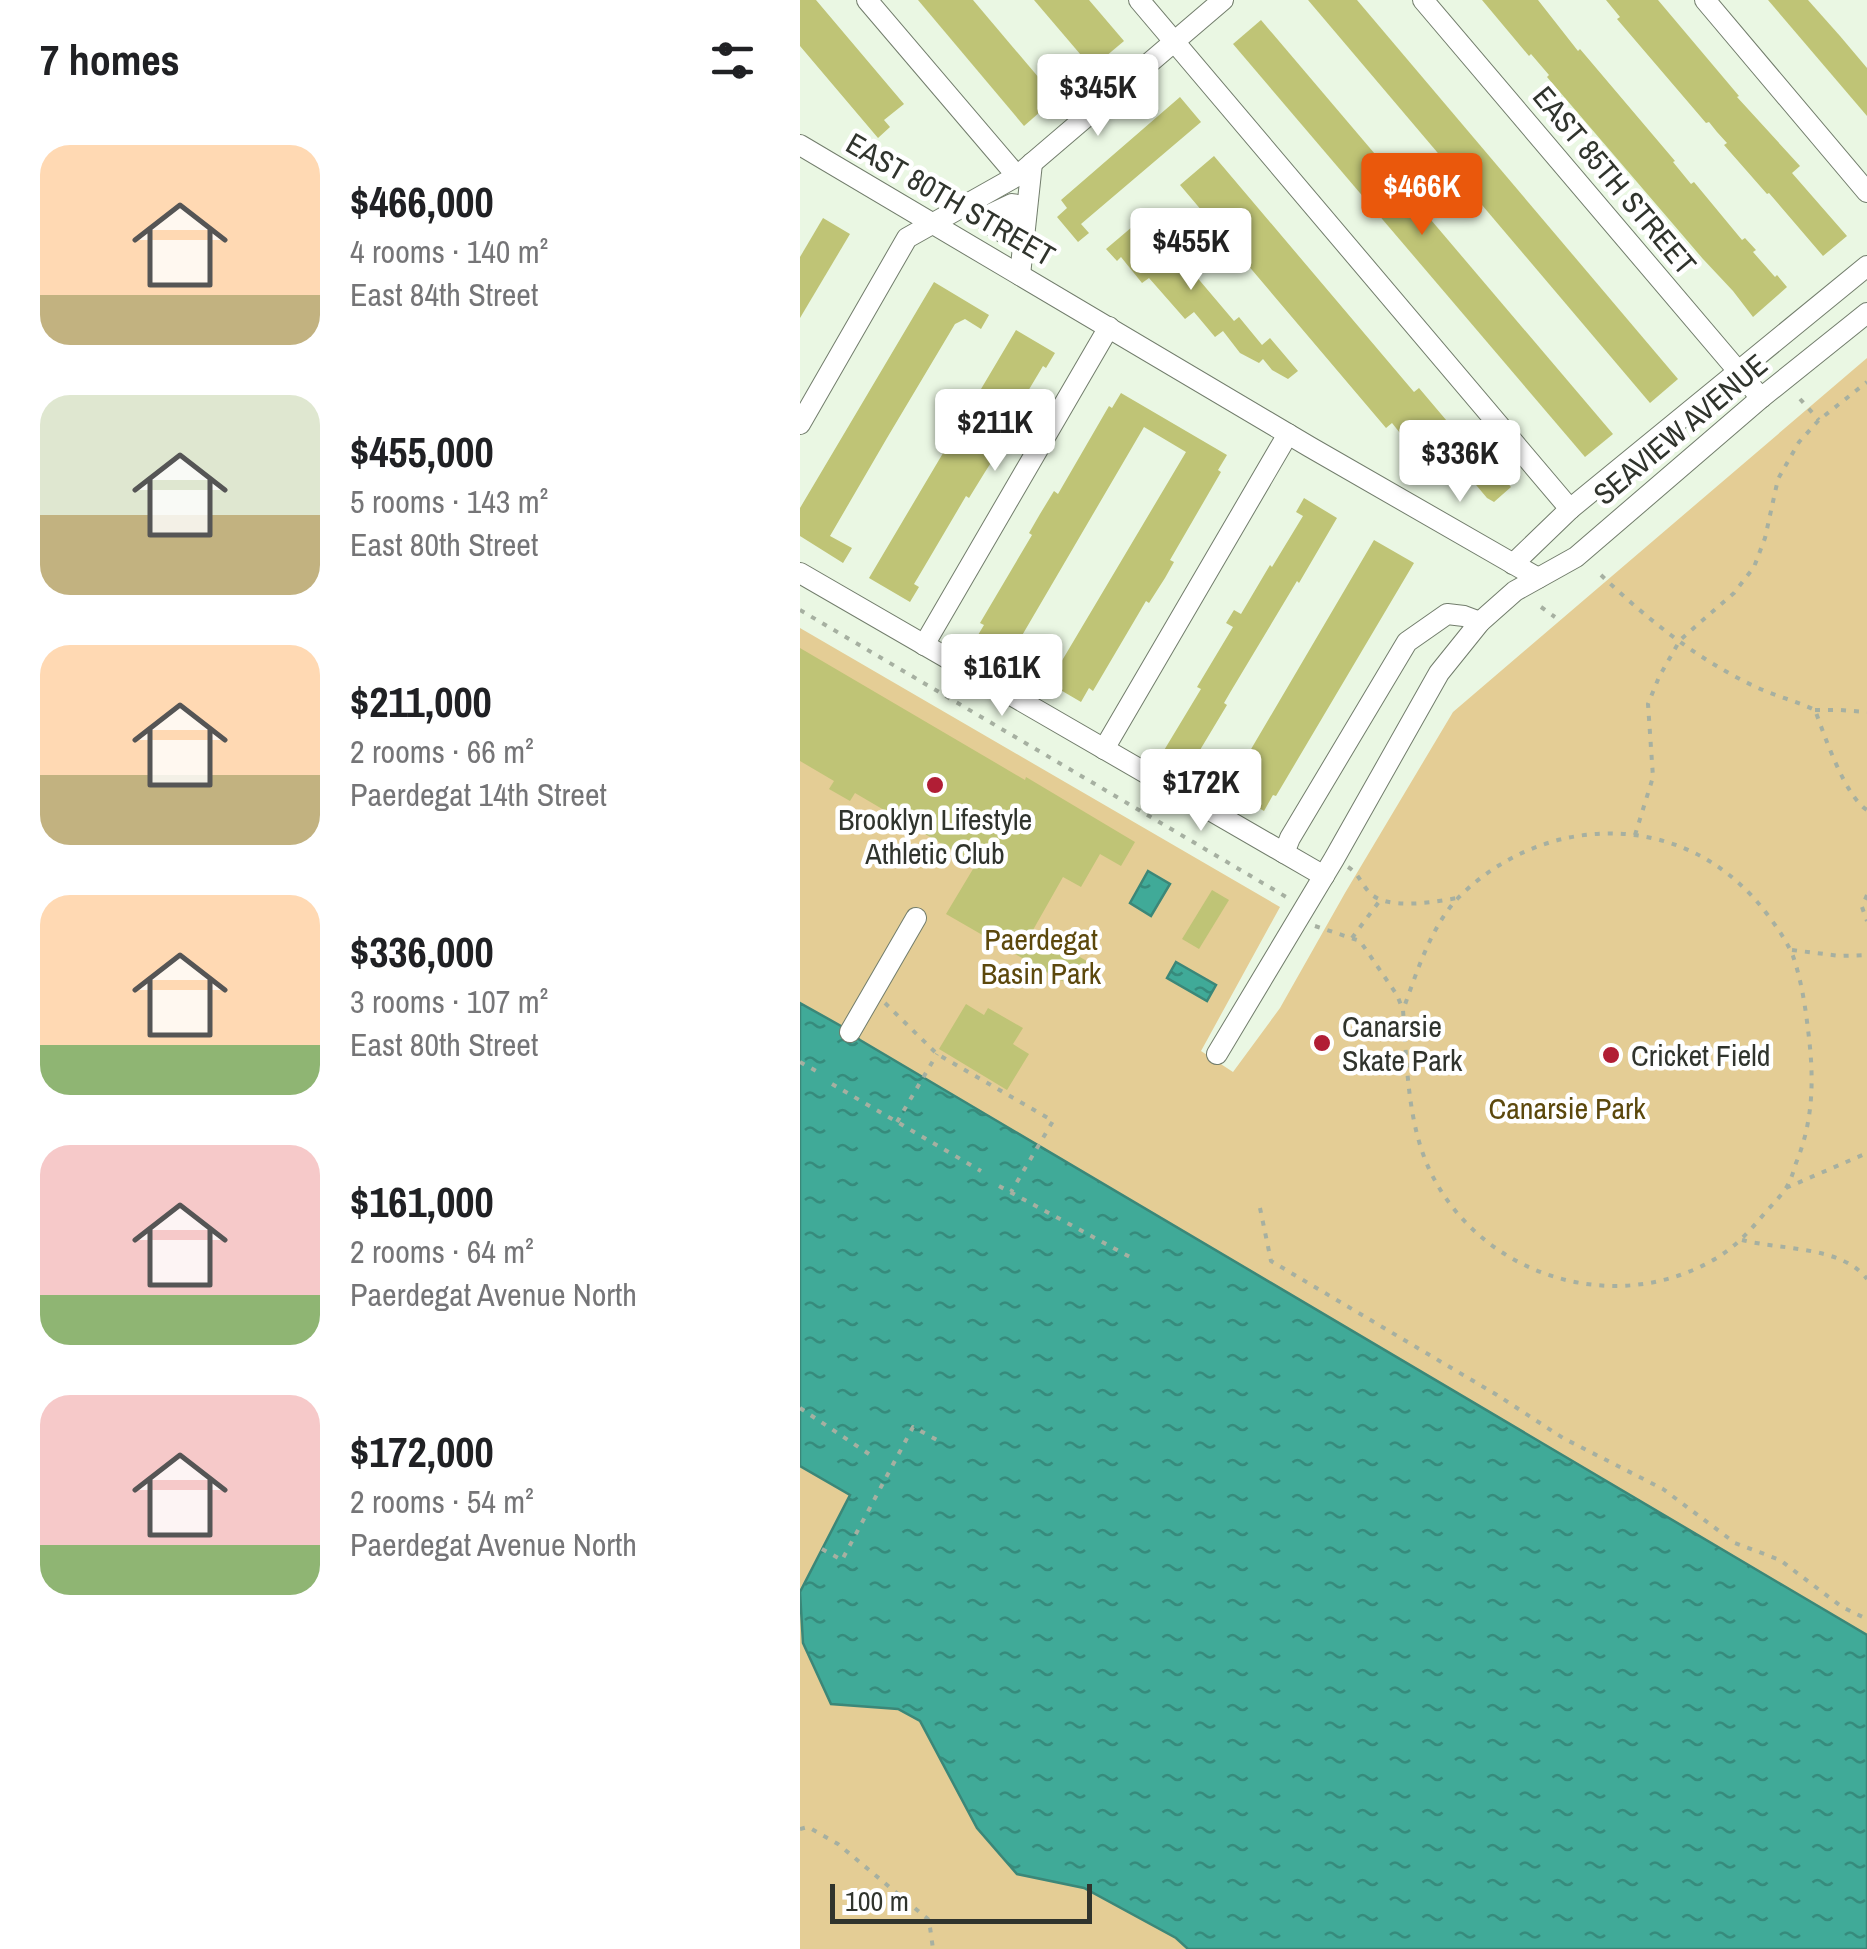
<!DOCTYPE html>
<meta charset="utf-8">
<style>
body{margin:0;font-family:"Archivo Narrow",sans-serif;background:#f2f2f2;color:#202124;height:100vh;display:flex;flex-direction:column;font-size:38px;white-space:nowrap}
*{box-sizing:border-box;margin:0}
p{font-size:32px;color:#757577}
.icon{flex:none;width:55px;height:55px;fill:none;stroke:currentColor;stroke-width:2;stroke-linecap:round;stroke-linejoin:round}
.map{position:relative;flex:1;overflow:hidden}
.details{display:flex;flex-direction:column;background:#fff;width:800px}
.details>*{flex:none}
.scale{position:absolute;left:30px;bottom:25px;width:262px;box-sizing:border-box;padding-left:10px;border:5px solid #30342d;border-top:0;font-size:28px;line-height:35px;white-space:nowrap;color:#30342d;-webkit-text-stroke:8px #fff;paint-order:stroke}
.price{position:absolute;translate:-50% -85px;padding:0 22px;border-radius:10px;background:#fff;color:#222;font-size:32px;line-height:65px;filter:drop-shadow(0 2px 5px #0008)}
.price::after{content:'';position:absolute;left:50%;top:60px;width:30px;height:22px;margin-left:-15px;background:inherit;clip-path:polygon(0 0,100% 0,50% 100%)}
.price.on{background:#ea580c;color:#fff}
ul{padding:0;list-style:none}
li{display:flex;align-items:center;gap:30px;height:250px;padding:0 40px}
li span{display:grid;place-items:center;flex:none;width:280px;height:200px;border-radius:30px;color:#555}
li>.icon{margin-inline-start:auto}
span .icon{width:120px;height:120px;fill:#fffc;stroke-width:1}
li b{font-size:42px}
h2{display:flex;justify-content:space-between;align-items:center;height:120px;padding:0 40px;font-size:42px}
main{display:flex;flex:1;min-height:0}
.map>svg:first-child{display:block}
</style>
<main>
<section class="details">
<h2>7 homes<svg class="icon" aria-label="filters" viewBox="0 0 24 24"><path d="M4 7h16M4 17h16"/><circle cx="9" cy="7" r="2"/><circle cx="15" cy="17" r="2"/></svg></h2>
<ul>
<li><span style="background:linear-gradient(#ffd9b3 75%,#c2b280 0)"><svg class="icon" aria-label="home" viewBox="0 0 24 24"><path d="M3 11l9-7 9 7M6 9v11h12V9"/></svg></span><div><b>$466,000</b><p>4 rooms · 140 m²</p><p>East 84th Street</p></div></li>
<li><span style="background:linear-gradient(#dfe7d0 60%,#c2b280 0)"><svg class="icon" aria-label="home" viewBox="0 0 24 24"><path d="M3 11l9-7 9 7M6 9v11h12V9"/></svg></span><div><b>$455,000</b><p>5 rooms · 143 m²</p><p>East 80th Street</p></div></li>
<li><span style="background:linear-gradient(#ffd9b3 65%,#c2b280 0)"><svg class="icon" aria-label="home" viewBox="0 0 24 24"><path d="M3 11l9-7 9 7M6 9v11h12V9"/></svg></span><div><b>$211,000</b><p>2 rooms · 66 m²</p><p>Paerdegat 14th Street</p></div></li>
<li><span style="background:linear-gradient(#ffd9b3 75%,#8fb573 0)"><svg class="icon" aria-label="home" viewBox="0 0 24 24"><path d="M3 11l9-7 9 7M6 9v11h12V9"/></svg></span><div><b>$336,000</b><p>3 rooms · 107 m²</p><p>East 80th Street</p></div></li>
<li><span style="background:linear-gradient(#f6c9c9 75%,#8fb573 0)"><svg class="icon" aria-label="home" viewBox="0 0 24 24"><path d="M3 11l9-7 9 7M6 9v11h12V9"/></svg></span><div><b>$161,000</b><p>2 rooms · 64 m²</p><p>Paerdegat Avenue North</p></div></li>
<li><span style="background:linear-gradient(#f6c9c9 75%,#8fb573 0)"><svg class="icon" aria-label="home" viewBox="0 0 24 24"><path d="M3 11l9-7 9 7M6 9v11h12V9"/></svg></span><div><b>$172,000</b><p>2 rooms · 54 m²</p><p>Paerdegat Avenue North</p></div></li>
</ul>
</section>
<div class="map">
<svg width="1067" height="1949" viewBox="0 0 1067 1949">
<defs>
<pattern id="water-ripples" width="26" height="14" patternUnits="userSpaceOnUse" patternTransform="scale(2.5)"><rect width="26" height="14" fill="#40aa98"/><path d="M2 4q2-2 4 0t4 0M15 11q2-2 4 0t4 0" fill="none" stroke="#368b7c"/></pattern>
</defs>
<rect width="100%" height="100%" fill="#eaf7e3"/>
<g fill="#e4cd95">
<path d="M 1067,358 L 1067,1635 L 0,1004 L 0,628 L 480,907 L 401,1051 L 433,1072 L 480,1008 L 545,893 L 653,712 Z"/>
<path d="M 0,1466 L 50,1495 L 31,1704 L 98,1709 L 120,1721 L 177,1828 L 217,1874 L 284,1888 L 376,1938 L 388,1949 L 0,1949 Z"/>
</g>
<g fill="url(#water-ripples)" stroke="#3b8778" stroke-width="2.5">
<path d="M 348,871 L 370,884 L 351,916 L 330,903 Z"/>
<path d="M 376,962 L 416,985 L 407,1001 L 367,978 Z"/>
<path d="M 0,1003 L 41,1026 L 60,1040 L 1067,1635 L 1067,1949 L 388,1949 L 376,1938 L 284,1888 L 217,1874 L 177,1828 L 120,1721 L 98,1709 L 31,1704 L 3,1643 L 0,1592 L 50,1495 L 0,1466 Z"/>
</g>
<g fill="#bfc476" fill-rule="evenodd">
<path d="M 0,0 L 16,0 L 104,104 L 84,120 L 90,127 L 78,138 L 0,46 Z"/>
<path d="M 118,0 L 173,0 L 256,98 L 224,126 Z"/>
<path d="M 234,0 L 289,0 L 324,41 L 292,68 Z"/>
<path d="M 508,0 L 557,0 L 878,379 L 850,403 Z"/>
<path d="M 682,0 L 738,0 L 778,51 L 780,49 L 875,161 L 873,162 L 891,184 L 894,182 L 942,240 L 945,238 L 956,250 L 953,252 L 975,277 L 977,275 L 987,287 L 953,317 L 933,291 L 903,259 L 747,77 L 749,75 L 731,54 L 729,56 Z"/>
<path d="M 806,0 L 858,0 L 939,96 L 937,97 L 1000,166 L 992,173 L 1047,236 L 1023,256 L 969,193 L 967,194 L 924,145 L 927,143 L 917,132 L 909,122 L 906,123 L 817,19 L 820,17 Z"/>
<path d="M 968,0 L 1008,0 L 1040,36 L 1067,68 L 1067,116 Z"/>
<path d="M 461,20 L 813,434 L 785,457 L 433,44 Z"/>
<path d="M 380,97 L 401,122 L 281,224 L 289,233 L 278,242 L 257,217 L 267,208 L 261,200 Z"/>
<path d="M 414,156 L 614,392 L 619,388 L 663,440 L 668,436 L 711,487 L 694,502 L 687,498 L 640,442 L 620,458 L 592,423 L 586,428 L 380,185 Z"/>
<path d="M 345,216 L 434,321 L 439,317 L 462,345 L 470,338 L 498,371 L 488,379 L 472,370 L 463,359 L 459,363 L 440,353 L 423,331 L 415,337 L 394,312 L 385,319 L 349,278 L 342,283 L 321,257 L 317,261 L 306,249 Z"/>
<path d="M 23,218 L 50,234 L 0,318 L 0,257 Z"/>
<path d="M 134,282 L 189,315 L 181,329 L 165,319 L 155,324 L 87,438 L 30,536 L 52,548 L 43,563 L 0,536 L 0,508 Z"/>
<path d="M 216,330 L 255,353 L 246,368 L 243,366 L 190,455 L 194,458 L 185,472 L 169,498 L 166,496 L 123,569 L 114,584 L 119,587 L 110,602 L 69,578 Z"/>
<path d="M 321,393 L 427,455 L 418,470 L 421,472 L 370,560 L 374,562 L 365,578 L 349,603 L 346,601 L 293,691 L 289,688 L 281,702 L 175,640 L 184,625 L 180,623 L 232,535 L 229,533 L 240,514 L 254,491 L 258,494 L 309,406 L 312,408 ZM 344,427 L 386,452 L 257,669 L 217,644 Z"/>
<path d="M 504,498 L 537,518 L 499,583 L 497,581 L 431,691 L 424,703 L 427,705 L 397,755 L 422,769 L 424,766 L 437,773 L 574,540 L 614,563 L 476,796 L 473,795 L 464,811 L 363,752 L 401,689 L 397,687 L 433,627 L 426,623 L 434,610 L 441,614 L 470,565 L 472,567 L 503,516 L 496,512 Z"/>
<path d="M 0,648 L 225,780 L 226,777 L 335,842 L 321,866 L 300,854 L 281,887 L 263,877 L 233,930 L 292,964 L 276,989 L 146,914 L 176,864 L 55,793 L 50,801 L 29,789 L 34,781 L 0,761 Z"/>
<path d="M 412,890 L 429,900 L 399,949 L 382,939 Z"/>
<path d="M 166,1004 L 184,1015 L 188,1008 L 223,1028 L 213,1044 L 229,1054 L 207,1090 L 139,1049 Z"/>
</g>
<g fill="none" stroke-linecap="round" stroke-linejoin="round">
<defs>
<g id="minor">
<path d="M 67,0 L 217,176"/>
<path d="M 339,0 L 770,509"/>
<path d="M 623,0 L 961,398"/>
<path d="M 905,0 L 1067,192"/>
<path d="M 0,145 L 510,447 L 738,578"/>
<path d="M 212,204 L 218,205 L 216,235 L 212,238 L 188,223 L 187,220 L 191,214 Z"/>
<path d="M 220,275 L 232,163"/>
<path d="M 0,424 L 107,238 L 217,176 L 423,0"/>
<path d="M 713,564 L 770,509 L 1067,266"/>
<path d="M 0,573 L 524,876"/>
<path d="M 124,645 L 309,327"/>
<path d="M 304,749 L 488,434"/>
<path d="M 484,853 L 490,838 L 607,642 L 647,614 L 664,616 L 680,622"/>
<path d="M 50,1032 L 116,918"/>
<path d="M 417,1054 L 534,859 L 639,673 L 680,622 L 715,591 L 776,557 L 961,398 L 1067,313"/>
</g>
</defs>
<use href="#minor" stroke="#727d6c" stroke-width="22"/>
<g stroke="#a6b0a1" stroke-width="4" stroke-dasharray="5 8" stroke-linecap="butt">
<path d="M 1000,399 L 1019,420"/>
<path d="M 801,575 C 847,619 898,660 956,687 C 975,696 996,701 1015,710 C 1025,737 1045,796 1067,810"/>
<path d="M 741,607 L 755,617"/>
<path d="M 0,610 L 488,898"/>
<path d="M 1015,710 L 1040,710 L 1067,712"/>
<path d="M 835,835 L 853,777 L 848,704 L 859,677 L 880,640 L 934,593 L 954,567 L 965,538 L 978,479 L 999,442 L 1019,420 L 1067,382"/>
<path d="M 548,867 C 559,874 560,882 569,892 C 586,911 634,902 657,898"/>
<path d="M 1067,895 L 1062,907 L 1067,921"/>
<path d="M 515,926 L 560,941 L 597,995 L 603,1010 C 607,1063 607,1124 631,1173 C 682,1276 814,1318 915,1259 C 935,1247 949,1232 964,1214 C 971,1206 978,1199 984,1191 C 990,1183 993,1173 996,1163 C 1013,1122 1014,1081 1009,1038 C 1006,1011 1002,982 993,956 C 985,936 961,904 945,889 C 864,809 738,819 660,896 C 631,925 617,972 603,1010"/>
<path d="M 552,938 L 581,899"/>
<path d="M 992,950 L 1040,956 L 1067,955"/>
<path d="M 85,1003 L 137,1054 L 253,1121 L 211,1192"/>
<path d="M 0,1062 L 18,1072"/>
<path d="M 32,1084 L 181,1171"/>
<path d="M 97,1122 L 137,1054"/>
<path d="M 199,1186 L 330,1257"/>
<path d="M 986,1188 L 1067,1153"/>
<path d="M 460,1208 L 471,1261 L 697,1395 L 763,1438 L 863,1489 L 935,1543 L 980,1560 L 1042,1607 L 1067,1619"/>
<path d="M 942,1240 C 981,1250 1042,1246 1067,1279"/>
<path d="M 0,1408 L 69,1454"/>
<path d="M 22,1549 L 42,1560 L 113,1427 L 139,1441"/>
<path d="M 0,1829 L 8,1827 L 38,1844 L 129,1920 L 133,1949"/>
</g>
<use href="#minor" stroke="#fff" stroke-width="20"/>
</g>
<g fill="#b11e35" stroke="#fff" stroke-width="4">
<circle cx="135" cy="785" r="10"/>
<circle cx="522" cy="1043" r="10"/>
<circle cx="811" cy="1055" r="10"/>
</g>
<g text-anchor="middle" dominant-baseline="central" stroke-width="9" stroke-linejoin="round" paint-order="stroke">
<g font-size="30" fill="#30342d" stroke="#fff">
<text transform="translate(815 180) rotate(50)">EAST 85TH STREET</text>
<text transform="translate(151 199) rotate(30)">EAST 80TH STREET</text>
<text transform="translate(880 429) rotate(-40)">SEAVIEW AVENUE</text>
</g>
<g font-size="30" fill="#30342d" stroke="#fff" text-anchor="start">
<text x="135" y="819" text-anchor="middle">Brooklyn Lifestyle<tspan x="135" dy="34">Athletic Club</tspan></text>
<text x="542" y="1026">Canarsie<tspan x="542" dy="34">Skate Park</tspan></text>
<text x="831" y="1055">Cricket Field</text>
</g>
<g font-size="30" fill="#5c480c" stroke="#fff">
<text x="241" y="939">Paerdegat<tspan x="241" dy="34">Basin Park</tspan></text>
<text x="767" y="1108">Canarsie Park</text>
</g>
</g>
</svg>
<div class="scale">100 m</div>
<b class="price" style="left:298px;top:139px">$345K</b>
<b class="price on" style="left:622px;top:238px">$466K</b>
<b class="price" style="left:391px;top:293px">$455K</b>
<b class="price" style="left:195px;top:474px">$211K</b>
<b class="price" style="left:660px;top:505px">$336K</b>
<b class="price" style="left:202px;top:719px">$161K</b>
<b class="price" style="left:401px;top:834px">$172K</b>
</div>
</main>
